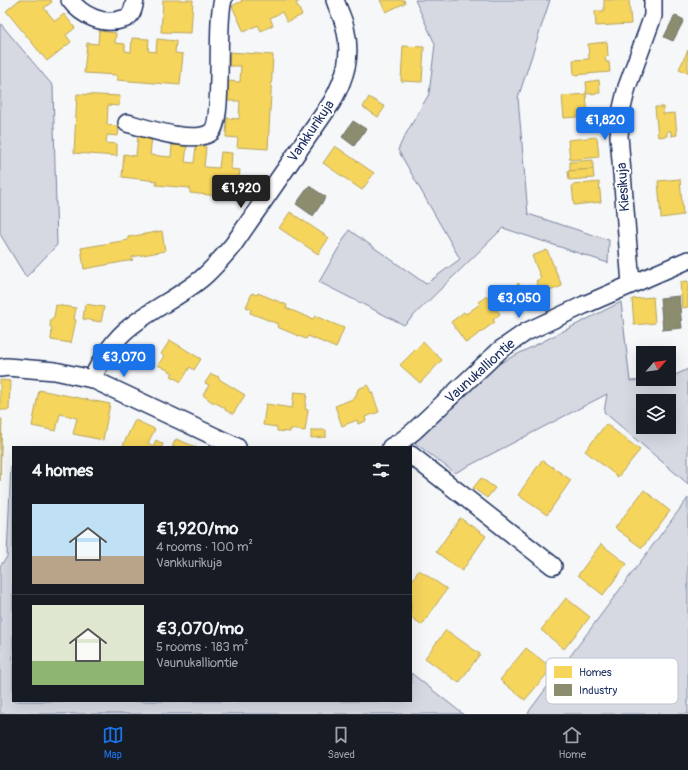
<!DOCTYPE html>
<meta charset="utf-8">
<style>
body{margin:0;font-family:Pangolin,sans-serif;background:#242831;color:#f1f3f6;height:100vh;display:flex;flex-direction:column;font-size:15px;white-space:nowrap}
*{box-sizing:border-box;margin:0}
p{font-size:13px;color:#9ea1a6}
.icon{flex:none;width:22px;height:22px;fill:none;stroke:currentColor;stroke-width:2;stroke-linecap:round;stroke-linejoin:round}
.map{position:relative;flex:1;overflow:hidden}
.details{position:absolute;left:12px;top:446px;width:400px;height:256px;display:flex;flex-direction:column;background:#171b24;border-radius:0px;box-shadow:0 4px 16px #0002}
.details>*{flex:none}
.needle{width:26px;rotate:62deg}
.fabs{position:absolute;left:636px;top:346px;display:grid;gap:8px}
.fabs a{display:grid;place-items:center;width:40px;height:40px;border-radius:0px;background:#171b24;box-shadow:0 4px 16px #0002;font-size:20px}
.price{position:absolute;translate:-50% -34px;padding:0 9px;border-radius:4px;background:#1a73e8;color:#fff;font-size:13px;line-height:26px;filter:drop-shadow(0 1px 2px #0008)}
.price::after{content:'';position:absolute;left:50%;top:24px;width:12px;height:9px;margin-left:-6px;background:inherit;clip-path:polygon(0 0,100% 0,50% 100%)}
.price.selected{background:#222;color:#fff}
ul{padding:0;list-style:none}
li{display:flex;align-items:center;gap:12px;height:100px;padding:0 20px}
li+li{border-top:1px solid #363941}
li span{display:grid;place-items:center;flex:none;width:112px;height:80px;border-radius:0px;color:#555}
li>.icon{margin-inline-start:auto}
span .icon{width:48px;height:48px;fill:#fffc;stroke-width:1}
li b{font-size:17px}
h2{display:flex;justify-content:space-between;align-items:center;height:48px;padding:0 20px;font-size:17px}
.tabs{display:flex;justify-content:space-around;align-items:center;height:56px;border-top:1px solid #363941;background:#171b24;font-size:11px;color:#9ea1a6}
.tabs a{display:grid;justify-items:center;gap:2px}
.tabs .selected{color:#1a73e8}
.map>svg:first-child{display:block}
</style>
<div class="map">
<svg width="688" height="714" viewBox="0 0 688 714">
<rect width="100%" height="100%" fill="#f6f7f9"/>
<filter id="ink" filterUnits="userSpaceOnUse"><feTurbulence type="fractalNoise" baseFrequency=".025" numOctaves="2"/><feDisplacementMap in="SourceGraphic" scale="8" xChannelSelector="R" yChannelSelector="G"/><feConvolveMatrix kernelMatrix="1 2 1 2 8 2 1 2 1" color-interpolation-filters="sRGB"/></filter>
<g filter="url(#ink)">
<g fill="#d6d9e2" stroke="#7884a0" fill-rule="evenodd">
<path d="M 415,0 L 550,0 L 518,98 L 528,214 L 609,240 L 608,263 L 503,228 L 404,325 L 319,282 L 349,230 L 426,284 L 460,259 L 398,150 L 403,139 L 429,94 L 435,44 Z"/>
<path d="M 0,23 L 53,86 L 57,245 L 26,277 L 0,234 Z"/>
<path d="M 621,302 L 630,381 L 669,379 L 669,378 L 688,369 L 688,484 L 604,412 L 607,394 L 455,473 L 415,443 L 500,363 ZM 643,401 L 669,401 L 669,427 L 643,427 Z"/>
<path d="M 11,466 L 13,466 L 13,701 L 411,701 L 411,673 L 463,714 L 0,714 L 0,566 L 7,557 Z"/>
<path d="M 688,498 L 688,714 L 528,714 L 530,710 Z"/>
</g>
<g fill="#f6d55c" stroke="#b4a35d">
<path d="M 19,0 L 51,0 L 52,2 L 44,8 L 55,21 L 64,14 L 75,28 L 66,35 L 71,42 L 47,61 L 6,11 Z"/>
<path d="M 163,0 L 193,0 L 191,33 L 161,32 Z"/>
<path d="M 241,0 L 302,0 L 296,3 L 302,15 L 287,22 L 282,12 L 270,18 L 273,25 L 261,31 L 258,25 L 244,32 L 232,6 L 242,1 Z"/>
<path d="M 380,0 L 404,0 L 405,3 L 386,12 Z"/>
<path d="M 604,0 L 629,0 L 631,24 L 596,26 L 595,11 L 604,11 Z"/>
<path d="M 99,31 L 116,33 L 115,43 L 125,44 L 125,51 L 131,52 L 132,38 L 149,39 L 148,51 L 156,52 L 157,39 L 176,41 L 175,53 L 183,54 L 180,85 L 117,80 L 117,75 L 84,73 L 87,43 L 98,44 Z"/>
<path d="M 607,42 L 608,56 L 605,57 L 606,62 L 609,62 L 610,72 L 574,75 L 573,60 L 589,59 L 588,44 Z"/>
<path d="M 403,46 L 424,47 L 422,82 L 401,81 Z"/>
<path d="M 688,50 L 688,73 L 679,69 Z"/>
<path d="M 230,52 L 273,55 L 268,149 L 237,147 L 238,138 L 226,137 L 227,118 L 239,119 L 240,101 L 227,101 L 228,81 L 240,82 L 241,66 L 229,66 Z"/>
<path d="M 599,80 L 600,93 L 586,94 L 588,116 L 564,118 L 562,96 L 586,94 L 586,91 L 587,91 L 586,82 Z"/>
<path d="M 77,94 L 120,96 L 119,106 L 108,105 L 107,125 L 119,126 L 118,136 L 107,135 L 106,143 L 117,144 L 117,156 L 74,153 Z"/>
<path d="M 369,97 L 385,107 L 378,117 L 363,107 Z"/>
<path d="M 655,107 L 663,107 L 663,114 L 675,113 L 677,135 L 671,136 L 671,131 L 667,131 L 667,136 L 658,137 Z"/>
<path d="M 138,136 L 152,137 L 150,155 L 171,157 L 172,145 L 187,146 L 185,162 L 194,163 L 196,146 L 206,147 L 204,167 L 219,168 L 221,152 L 232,153 L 231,169 L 240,170 L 237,198 L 190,193 L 190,188 L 156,185 L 157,181 L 122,177 L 124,154 L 136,156 Z"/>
<path d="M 597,137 L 599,157 L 570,160 L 568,140 Z"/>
<path d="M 335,146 L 374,173 L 362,190 L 323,163 Z"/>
<path d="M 593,160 L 593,169 L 570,171 L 570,162 Z"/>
<path d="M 593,169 L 594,178 L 569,180 L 568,171 Z"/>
<path d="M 680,179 L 683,215 L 661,218 L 658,181 Z"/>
<path d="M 599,182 L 601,202 L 574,205 L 572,185 Z"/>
<path d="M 290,212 L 329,238 L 318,254 L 279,228 Z"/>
<path d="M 162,231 L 165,251 L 132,257 L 133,260 L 84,269 L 81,248 L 128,240 L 128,237 Z"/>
<path d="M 547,250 L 562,286 L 547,292 L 546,289 L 540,292 L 536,281 L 541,278 L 532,256 Z"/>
<path d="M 688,281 L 688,307 L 682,308 L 680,282 Z"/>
<path d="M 518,283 L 530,295 L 520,304 L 509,292 Z"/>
<path d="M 252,293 L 257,295 L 258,293 L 287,305 L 286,308 L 313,319 L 315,316 L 344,328 L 336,348 L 308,336 L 306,339 L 277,327 L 278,324 L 250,313 L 251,309 L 246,307 Z"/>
<path d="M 487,296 L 500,314 L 493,320 L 495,322 L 466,343 L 451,322 L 464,312 L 466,314 L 480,304 L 478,302 Z"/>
<path d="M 653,297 L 655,323 L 634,325 L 632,299 Z"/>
<path d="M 85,304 L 104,307 L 101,322 L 83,319 Z"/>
<path d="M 56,305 L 76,308 L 74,319 L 76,320 L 71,343 L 51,340 L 52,329 L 50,326 L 51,319 L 54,317 Z"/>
<path d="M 170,340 L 201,359 L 194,370 L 190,367 L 181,382 L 171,376 L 173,373 L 158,365 L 164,356 L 161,354 Z"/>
<path d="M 423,342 L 442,360 L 420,383 L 400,365 Z"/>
<path d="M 211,374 L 219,377 L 219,379 L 245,395 L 233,414 L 225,410 L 225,408 L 214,402 L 212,402 L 203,395 L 209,385 L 205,383 Z"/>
<path d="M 0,380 L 10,381 L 9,410 L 0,410 Z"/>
<path d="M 368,385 L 371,393 L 372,392 L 379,412 L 365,417 L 366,421 L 358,424 L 357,420 L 342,426 L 335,406 L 355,398 L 358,389 Z"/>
<path d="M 39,390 L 110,404 L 103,440 L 73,434 L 77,418 L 60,414 L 56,431 L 32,426 Z"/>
<path d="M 294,392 L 307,393 L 305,409 L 308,410 L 305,431 L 290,429 L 290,432 L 277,431 L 277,427 L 263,425 L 266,404 L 292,408 Z"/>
<path d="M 0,419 L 2,419 L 0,481 Z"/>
<path d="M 135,420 L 155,429 L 148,443 L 153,446 L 156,440 L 163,444 L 162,447 L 128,447 L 123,445 Z"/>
<path d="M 606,424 L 640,450 L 618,477 L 585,451 Z"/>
<path d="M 311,430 L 326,430 L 326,437 L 311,438 Z"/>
<path d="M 176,439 L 196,447 L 172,447 Z"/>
<path d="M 542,460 L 571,480 L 547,515 L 518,495 Z"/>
<path d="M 481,478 L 495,488 L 487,498 L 473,488 Z"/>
<path d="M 644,490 L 670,511 L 642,548 L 615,528 Z"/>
<path d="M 460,518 L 486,536 L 462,571 L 436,552 Z"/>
<path d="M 601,544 L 627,564 L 603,595 L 578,575 Z"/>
<path d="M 419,570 L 447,589 L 422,625 L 411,617 L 411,582 Z"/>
<path d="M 566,598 L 590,617 L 564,649 L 541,630 Z"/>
<path d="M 446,630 L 480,654 L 459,683 L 425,658 Z"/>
<path d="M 526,648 L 552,668 L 525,700 L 500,680 Z"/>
</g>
<g fill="#8c8c6e" stroke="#6a7069">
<path d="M 675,15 L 684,20 L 673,41 L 664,37 Z"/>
<path d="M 353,121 L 366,129 L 354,146 L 342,137 Z"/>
<path d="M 309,186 L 326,197 L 313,216 L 296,204 Z"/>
<path d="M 679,296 L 682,328 L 663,330 L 660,298 Z"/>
</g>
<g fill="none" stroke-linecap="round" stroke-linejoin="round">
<defs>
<g id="minor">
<path d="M 70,0 C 82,16 104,26 123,19 C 124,19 127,18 128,17 C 133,13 134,6 135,0"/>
<path d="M 127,123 C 146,128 192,144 210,133 C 225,124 215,23 223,0"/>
<path d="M 631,284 L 619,136 L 622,108 L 627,87 L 653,16 L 653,0"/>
<path d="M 0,368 L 7,367 L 55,371 L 92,379 L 237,447"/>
<path d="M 92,379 C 101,360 113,340 130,327 C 152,309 179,297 201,279 C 213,269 223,257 233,245 L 332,102 C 346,76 352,56 345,27 C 343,18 338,9 335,0"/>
<path d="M 391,447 L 400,442 L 414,431 L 500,350 L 526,332 L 584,305 L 688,260"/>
<path d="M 411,455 L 553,566"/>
</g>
</defs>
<use href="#minor" stroke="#1b2f5e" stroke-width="20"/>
<use href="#minor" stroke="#fff" stroke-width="17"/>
</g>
</g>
<g text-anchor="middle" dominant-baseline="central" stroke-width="4" stroke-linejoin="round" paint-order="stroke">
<g font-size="14" fill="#1b2f5e" stroke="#fff">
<text transform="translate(311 131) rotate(-56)">Vankkurikuja</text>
<text transform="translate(623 187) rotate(-94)">Kiesikuja</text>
<text transform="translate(480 371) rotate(-42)">Vaunukalliontie</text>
</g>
</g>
<rect x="546" y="658" width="132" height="46" rx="6" fill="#fff" stroke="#bbc1cf" stroke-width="1"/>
<rect x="554" y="666" width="18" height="12" fill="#f6d55c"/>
<rect x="554" y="684" width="18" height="12" fill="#8c8c6e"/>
<g font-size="11" fill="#1b2f5e">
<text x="579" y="676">Homes</text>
<text x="579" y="694">Industry</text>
</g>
</svg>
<div class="fabs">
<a><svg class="needle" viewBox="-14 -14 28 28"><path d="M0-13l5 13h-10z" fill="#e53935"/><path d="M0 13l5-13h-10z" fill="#9ea1a6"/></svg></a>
<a><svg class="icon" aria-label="layers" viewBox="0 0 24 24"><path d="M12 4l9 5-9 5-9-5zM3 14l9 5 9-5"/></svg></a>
</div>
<b class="price" style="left:605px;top:141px">€1,820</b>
<b class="price selected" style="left:241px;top:209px">€1,920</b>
<b class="price" style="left:519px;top:319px">€3,050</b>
<b class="price" style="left:124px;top:378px">€3,070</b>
<section class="details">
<h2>4 homes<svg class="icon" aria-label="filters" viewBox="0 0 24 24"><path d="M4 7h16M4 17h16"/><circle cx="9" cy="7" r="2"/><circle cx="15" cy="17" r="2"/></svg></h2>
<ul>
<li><span style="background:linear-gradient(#bfe0f5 65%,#b9a48a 0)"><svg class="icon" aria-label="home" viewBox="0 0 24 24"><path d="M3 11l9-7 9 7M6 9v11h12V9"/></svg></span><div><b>€1,920/mo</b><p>4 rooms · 100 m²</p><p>Vankkurikuja</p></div></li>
<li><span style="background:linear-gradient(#dfe7d0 70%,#8fb573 0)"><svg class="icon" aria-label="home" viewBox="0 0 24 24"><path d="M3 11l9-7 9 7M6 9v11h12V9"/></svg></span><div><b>€3,070/mo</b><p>5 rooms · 183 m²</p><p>Vaunukalliontie</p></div></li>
</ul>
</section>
</div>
<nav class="tabs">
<a class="selected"><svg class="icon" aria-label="map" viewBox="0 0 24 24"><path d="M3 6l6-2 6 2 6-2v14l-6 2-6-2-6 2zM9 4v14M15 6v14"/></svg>Map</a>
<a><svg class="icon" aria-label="saved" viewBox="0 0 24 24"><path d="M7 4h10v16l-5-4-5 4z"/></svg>Saved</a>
<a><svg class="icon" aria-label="home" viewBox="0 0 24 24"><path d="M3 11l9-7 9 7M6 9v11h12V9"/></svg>Home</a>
</nav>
